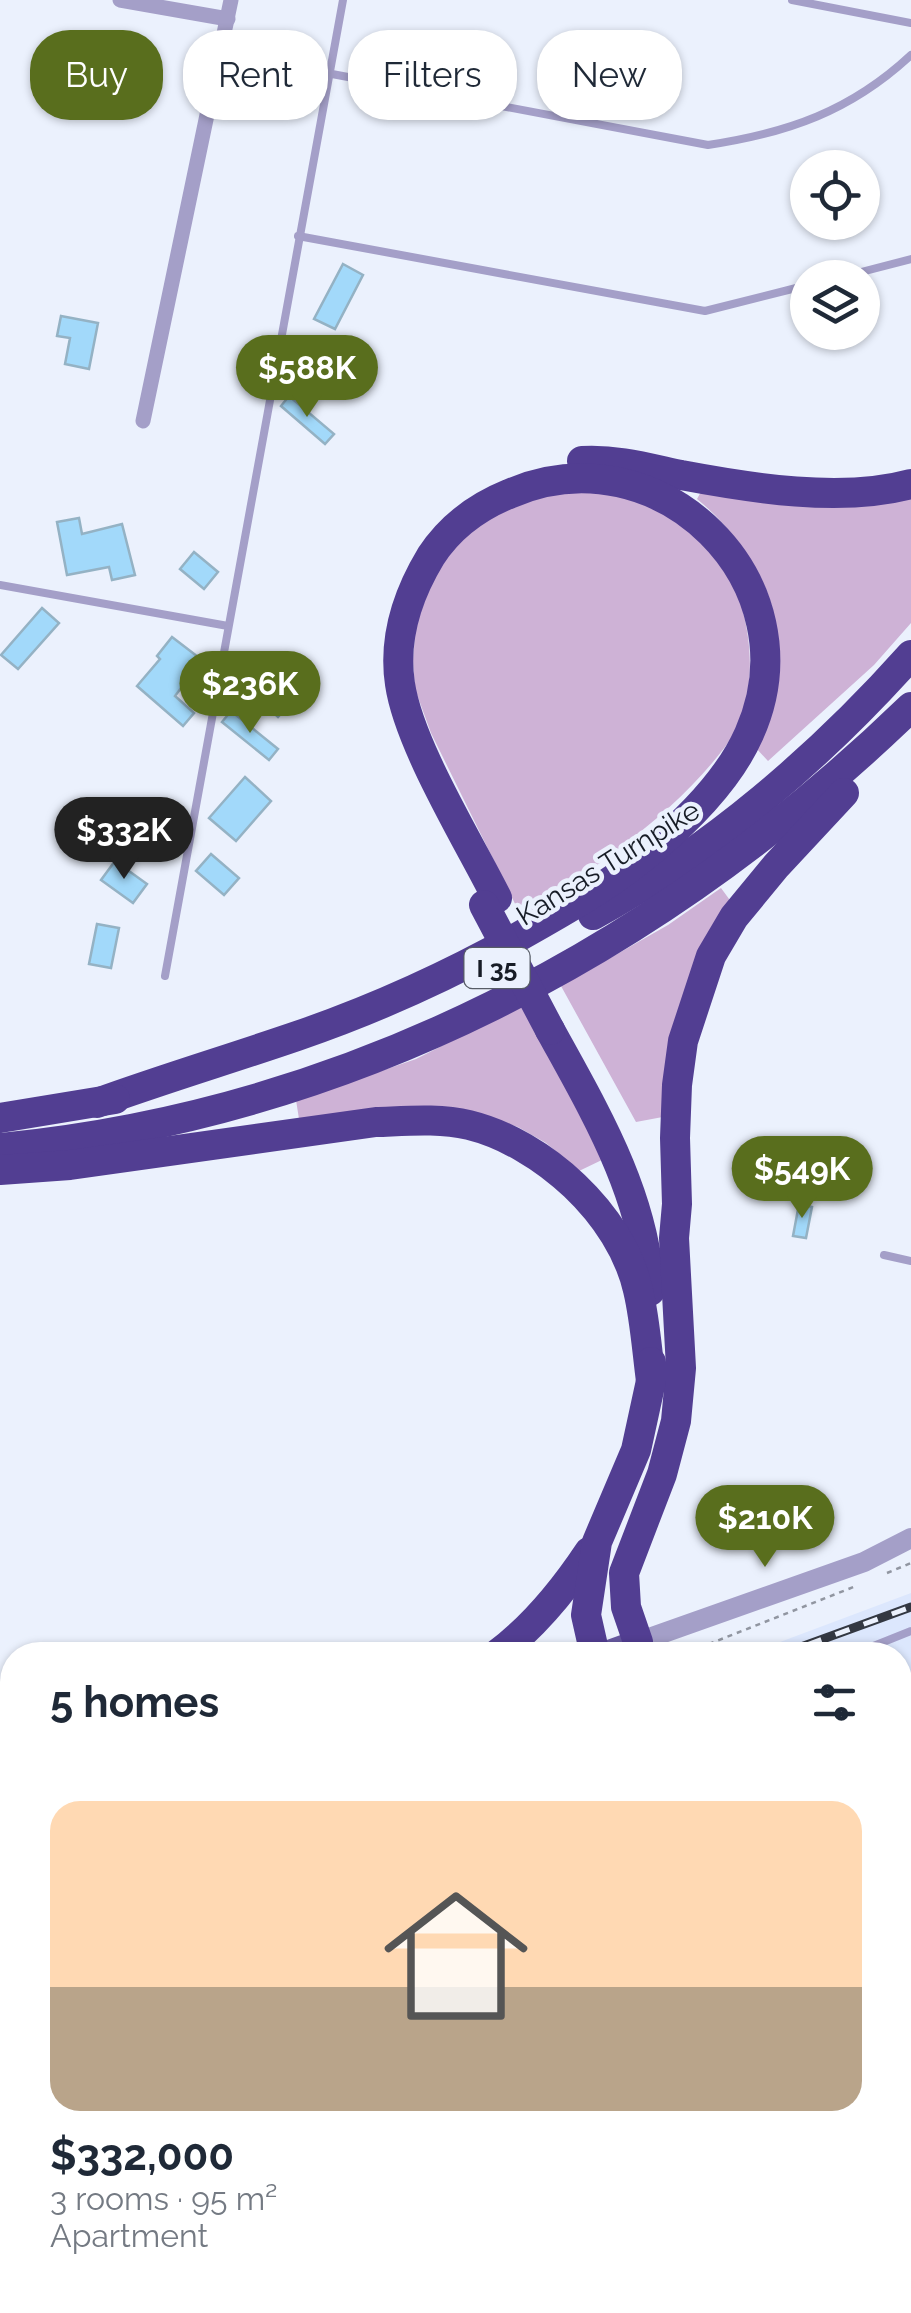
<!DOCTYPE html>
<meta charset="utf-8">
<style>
body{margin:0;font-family:Raleway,sans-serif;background:#f6f6f7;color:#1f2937;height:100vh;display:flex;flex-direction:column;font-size:38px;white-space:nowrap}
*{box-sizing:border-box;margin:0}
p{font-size:32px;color:#747a83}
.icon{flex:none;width:55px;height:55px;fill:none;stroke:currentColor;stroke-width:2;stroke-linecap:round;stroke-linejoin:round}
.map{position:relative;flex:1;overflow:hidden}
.details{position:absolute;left:0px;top:1642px;width:912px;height:672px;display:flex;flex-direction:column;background:#fff;border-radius:40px 40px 0 0;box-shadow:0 2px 8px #0004}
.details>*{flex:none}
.hud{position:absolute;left:30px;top:30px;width:852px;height:90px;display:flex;gap:20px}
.buttons{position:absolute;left:790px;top:150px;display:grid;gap:20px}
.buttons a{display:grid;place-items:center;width:90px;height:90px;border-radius:50%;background:#fff;box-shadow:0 2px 8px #0004;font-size:50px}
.price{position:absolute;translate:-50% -85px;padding:0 22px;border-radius:35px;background:#596e1d;color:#fff;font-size:32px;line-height:65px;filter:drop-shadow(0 2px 5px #0008)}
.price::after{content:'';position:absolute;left:50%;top:60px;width:30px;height:22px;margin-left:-15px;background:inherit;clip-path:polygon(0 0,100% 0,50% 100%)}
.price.active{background:#222;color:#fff}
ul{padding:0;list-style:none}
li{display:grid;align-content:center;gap:20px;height:530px;padding:0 50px}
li+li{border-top:2px solid #e0e1e3}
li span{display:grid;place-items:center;height:310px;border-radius:30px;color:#555}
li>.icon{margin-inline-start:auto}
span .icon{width:180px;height:180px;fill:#fffc;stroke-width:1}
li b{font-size:42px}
h2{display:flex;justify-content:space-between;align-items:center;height:120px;padding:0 50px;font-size:42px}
.pill{padding:0 35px;border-radius:40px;background:#fff;box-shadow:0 2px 8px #0004;font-size:35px;line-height:90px}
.pill.active{background:#596e1d;color:#fff}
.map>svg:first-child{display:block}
</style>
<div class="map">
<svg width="911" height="2313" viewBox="0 0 911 2313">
<rect width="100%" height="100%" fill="#ebf1fd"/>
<path fill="#dce7fd" d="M 911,1593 L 911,2313 L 0,2313 L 0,2028 L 12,2009 L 12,2302 L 900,2302 L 900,1655 L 745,1655 Z"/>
<g fill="#ceb2d6">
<path d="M 703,488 L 911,492 L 911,623 L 874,665 L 768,761 L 755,747 C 761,711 774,667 775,631 C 776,584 731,526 697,499 Z"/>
<path d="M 559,489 C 580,492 643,495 657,504 C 669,512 719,554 725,565 C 753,616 763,698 725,747 C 670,819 595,866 522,918 L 431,733 L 415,689 L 413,660 L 416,624 L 438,566 L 484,517 Z"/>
<path d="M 721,888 L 732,903 L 668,1116 L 636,1122 L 561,986 L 668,925 Z"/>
<path d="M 529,1002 L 606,1158 L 579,1171 L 546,1143 L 518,1127 L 482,1115 L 299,1119 L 296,1100 L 416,1059 Z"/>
</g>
<g fill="#a2d9fa" stroke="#94b2c4" stroke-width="2.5">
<path d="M 343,264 L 363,275 L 335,329 L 314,319 Z"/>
<path d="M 61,316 L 98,323 L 89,369 L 65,364 L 70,338 L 57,336 Z"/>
<path d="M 289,396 L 334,434 L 325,444 L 281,406 Z"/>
<path d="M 79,518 L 82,534 L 122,524 L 135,575 L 112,580 L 109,567 L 67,575 L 57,522 Z"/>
<path d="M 194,552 L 218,572 L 204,589 L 180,569 Z"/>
<path d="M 42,608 L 59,623 L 18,669 L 1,655 Z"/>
<path d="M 172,637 L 202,660 L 175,696 L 194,713 L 183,726 L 137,686 L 160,659 L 157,656 Z"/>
<path d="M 242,665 L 287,707 L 278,717 L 233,675 Z"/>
<path d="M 231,711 L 278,749 L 269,760 L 222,722 Z"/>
<path d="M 245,777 L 271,801 L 236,841 L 209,818 Z"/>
<path d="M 211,854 L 239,878 L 224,895 L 196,871 Z"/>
<path d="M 115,861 L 147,884 L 133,903 L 101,880 Z"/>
<path d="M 97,924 L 119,928 L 111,968 L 89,964 Z"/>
<path d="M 799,1204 L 812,1207 L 806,1238 L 793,1236 Z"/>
</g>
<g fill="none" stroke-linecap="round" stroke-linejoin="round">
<g stroke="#9196a1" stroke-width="2.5" stroke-dasharray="5 5" stroke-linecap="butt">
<path d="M 887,1573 L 911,1563"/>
<path d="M 681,1655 L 856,1586"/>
</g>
<g stroke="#a49fc8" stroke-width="8">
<path d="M 792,0 L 911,23"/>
<path d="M 332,74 L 708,145 C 788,133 851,111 911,55"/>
<path d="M 298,236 L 705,311 L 808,285"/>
<path d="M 838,278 L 911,259"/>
<path d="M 0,585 L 228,626"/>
<path d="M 165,976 L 343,0"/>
<path d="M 884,1255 L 911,1261"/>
<path d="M 851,1655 L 911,1631"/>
<path d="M 900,1678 L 905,1693 L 900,1739"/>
<path d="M 900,1783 L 911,1763"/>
<path d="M 95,2302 L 97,2308 L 129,2313"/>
<path d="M 232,2313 L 233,2302"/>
<path d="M 819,2313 L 821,2302"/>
</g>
<g stroke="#a49fc8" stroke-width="15">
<path d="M 120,0 L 228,19"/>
<path d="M 143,421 L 231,0"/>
</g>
<path stroke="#a49fc8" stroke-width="20" d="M 638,1642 L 864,1562 L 911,1538"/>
<g stroke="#6759a1" stroke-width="25">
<path d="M 602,1655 L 638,1642"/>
<path d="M 0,1877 L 12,1872"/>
</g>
<g stroke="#523e92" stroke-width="30">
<path d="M 582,461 C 617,459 648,468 681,475 C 750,488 842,503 911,484"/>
<path d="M 593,915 C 712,850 821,756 911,655"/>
<path d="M 550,1030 C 595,1112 645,1195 650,1291"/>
<path d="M 97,1103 C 163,1079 230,1059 297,1036 C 382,1007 463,969 541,924 C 580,902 618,879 653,849 C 690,818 729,779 749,734 C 817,583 659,428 509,494 C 477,507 450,527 431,556 C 408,594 393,638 400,684 C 409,745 468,840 497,898"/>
<path d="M 0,1118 L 115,1099"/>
<path d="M 0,1148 C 350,1114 661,949 911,707"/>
<path d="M 0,1170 L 70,1165 L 376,1122 C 407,1121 439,1118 469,1125 C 542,1143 621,1214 638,1290 C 645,1319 647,1351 651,1381"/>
<path d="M 638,1642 L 626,1607 L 624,1573 L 662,1474 L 676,1421 L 681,1368 L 674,1238 L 677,1204 L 675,1138 L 677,1085 L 683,1041 L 711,956 L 734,917 L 776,866 L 844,793"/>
<path d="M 496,1655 C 534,1627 563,1591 589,1552"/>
<path d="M 595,1655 L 586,1615 L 597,1542 L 636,1450 L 651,1381 L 651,1362"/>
</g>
<defs>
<g id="rail">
<path d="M 779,1655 L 911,1607"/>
<path d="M 0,1942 L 12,1937"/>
<path d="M 0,2102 L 12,2068"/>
<path d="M 0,2149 L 12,2111"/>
<path d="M 19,2313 L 19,2302"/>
<path d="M 44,2313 L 44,2302"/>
</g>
</defs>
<use href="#rail" stroke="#333842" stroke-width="9"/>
<use href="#rail" stroke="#ebf1fd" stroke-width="5" stroke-dasharray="15" stroke-linecap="butt"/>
<path stroke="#523e92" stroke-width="30" d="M 484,905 L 550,1030"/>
</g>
<g text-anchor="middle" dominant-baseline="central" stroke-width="9" stroke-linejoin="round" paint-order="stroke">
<rect fill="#ebf1fd" stroke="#575c66" stroke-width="2.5" x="464.5" y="948" width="65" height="40" rx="8"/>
<g font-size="25" font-weight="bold" fill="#171c26">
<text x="497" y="968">I 35</text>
</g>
<g font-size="28" fill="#171c26" stroke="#ebf1fd">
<text transform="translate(608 863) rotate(-32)">Kansas Turnpike</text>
</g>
</g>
</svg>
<div class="buttons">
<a><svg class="icon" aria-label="locate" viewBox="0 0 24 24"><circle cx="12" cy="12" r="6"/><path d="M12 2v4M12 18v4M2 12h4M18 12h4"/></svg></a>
<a><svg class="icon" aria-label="layers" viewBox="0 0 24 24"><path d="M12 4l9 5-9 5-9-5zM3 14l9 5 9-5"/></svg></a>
</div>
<b class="price" style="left:307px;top:420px">$588K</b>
<b class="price" style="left:250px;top:736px">$236K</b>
<b class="price active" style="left:124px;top:882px">$332K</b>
<b class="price" style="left:802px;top:1221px">$549K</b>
<b class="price" style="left:765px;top:1570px">$210K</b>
<div class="hud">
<a class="pill active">Buy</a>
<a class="pill">Rent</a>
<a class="pill">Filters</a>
<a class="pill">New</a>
</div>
<section class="details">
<h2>5 homes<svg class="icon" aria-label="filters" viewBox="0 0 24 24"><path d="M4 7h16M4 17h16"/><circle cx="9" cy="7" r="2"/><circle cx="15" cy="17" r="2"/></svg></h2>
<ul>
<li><span style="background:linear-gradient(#ffd9b3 60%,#b9a48a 0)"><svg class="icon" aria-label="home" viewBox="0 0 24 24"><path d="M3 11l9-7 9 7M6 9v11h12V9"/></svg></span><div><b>$332,000</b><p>3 rooms · 95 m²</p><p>Apartment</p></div></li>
</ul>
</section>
</div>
